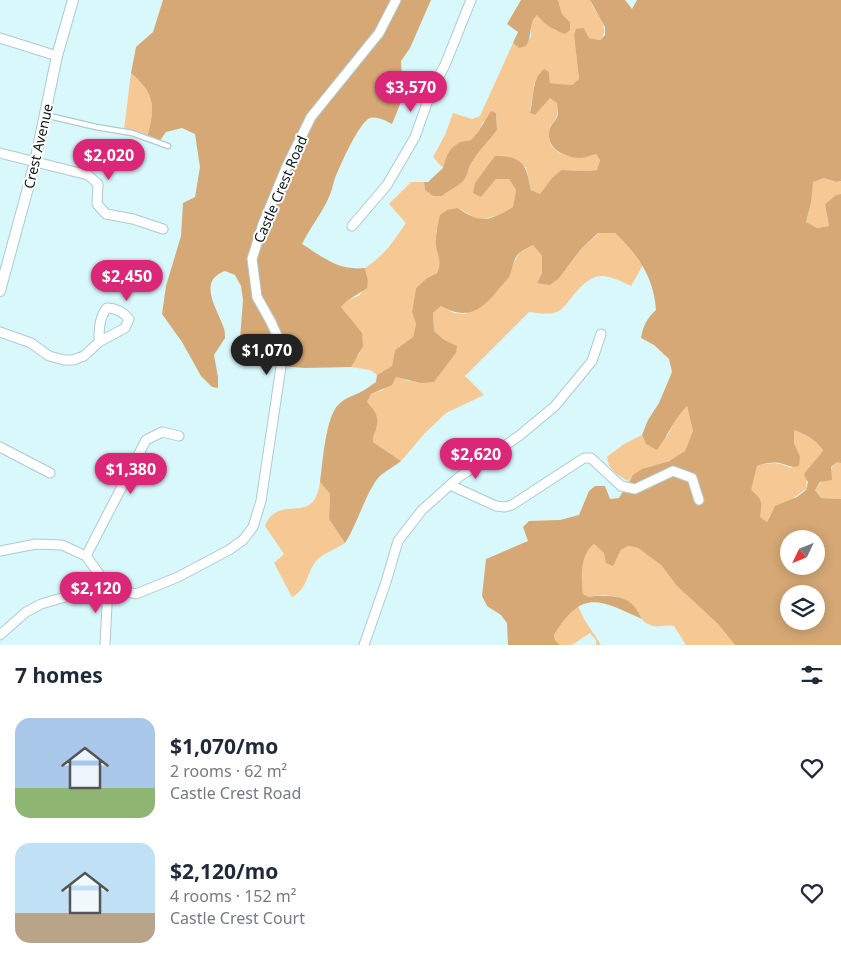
<!DOCTYPE html>
<meta charset="utf-8">
<style>
body{margin:0;font-family:"Noto Sans",sans-serif;background:#f2f2f3;color:#1f2937;height:100vh;display:flex;flex-direction:column;font-size:19px;white-space:nowrap}
*{box-sizing:border-box;margin:0}
p{font-size:16px;color:#747a83}
.icon{flex:none;width:28px;height:28px;fill:none;stroke:currentColor;stroke-width:2;stroke-linecap:round;stroke-linejoin:round}
.map{position:relative;height:645px;overflow:hidden}
.sheet{display:flex;flex-direction:column;background:#fff;flex:1}
.sheet>*{flex:none}
.needle{width:32px;rotate:227deg}
.buttons{position:absolute;left:780px;top:530px;display:grid;gap:10px}
.buttons a{display:grid;place-items:center;width:45px;height:45px;border-radius:50%;background:#fff;box-shadow:0 2px 12px #0003;font-size:25px}
.price{position:absolute;translate:-50% -42px;padding:0 11px;border-radius:18px;background:#db2777;color:#fff;font-size:16px;line-height:32px;filter:drop-shadow(0 1px 2px #0008)}
.price::after{content:'';position:absolute;left:50%;top:30px;width:15px;height:11px;margin-left:-8px;background:inherit;clip-path:polygon(0 0,100% 0,50% 100%)}
.price.on{background:#222;color:#fff}
ul{padding:0;list-style:none}
li{display:flex;align-items:center;gap:15px;height:125px;padding:0 15px}
li span{display:grid;place-items:center;flex:none;width:140px;height:100px;border-radius:15px;color:#555}
li>.icon{margin-inline-start:auto}
span .icon{width:60px;height:60px;fill:#fffc;stroke-width:1}
li b{font-size:21px}
h2{display:flex;justify-content:space-between;align-items:center;height:60px;padding:0 15px;font-size:21px}
.map>svg:first-child{display:block}
</style>
<div class="map">
<svg width="841" height="645" viewBox="0 0 841 645">
<rect width="100%" height="100%" fill="#d9f8fb"/>
<g fill="#f6c894">
<path d="M 558,0 L 590,0 C 594,13 612,26 600,40 L 589,38 L 584,28 L 574,35 L 579,79 L 572,85 L 550,83 L 549,72 L 534,84 L 530,113 L 535,115 L 550,97 L 557,103 C 558,113 558,118 550,126 C 550,131 549,138 550,142 C 554,158 584,159 596,154 L 600,160 L 597,170 L 588,171 L 561,170 L 552,178 L 540,194 L 531,190 L 526,167 L 486,170 L 475,183 L 481,197 L 496,179 L 509,179 L 516,190 L 513,207 L 499,215 L 479,220 L 458,208 L 436,231 C 436,247 443,259 437,273 L 427,278 L 416,288 L 412,312 L 416,323 L 413,337 L 395,350 L 392,366 L 377,375 L 370,370 L 351,367 L 355,358 L 360,353 L 347,314 L 341,307 L 347,301 L 360,295 L 368,280 L 365,268 C 387,253 391,244 406,223 L 389,204 L 411,182 L 424,182 L 425,190 L 433,196 L 442,196 C 448,190 459,187 464,180 C 468,175 468,167 472,162 C 479,150 489,140 497,130 L 496,113 L 483,122 L 478,132 L 471,140 L 460,142 L 447,155 L 443,168 L 433,157 L 445,135 L 453,113 L 472,119 L 480,116 L 513,43 L 519,48 L 531,37 L 531,25 L 537,14 L 556,31 L 570,22 L 562,14 Z"/>
<path d="M 131,73 C 156,94 155,108 147,138 L 124,129 Z"/>
<path d="M 824,178 L 835,182 L 841,181 L 841,194 L 836,195 L 825,204 L 829,226 L 817,228 L 806,223 L 811,203 L 812,182 Z"/>
<path d="M 599,233 L 615,233 L 628,245 L 643,265 L 631,286 C 601,271 593,271 571,298 C 568,302 562,310 557,312 C 549,315 537,313 529,312 L 465,376 L 484,395 L 446,413 L 425,433 L 401,461 L 373,442 L 372,436 L 377,426 L 367,402 L 371,394 L 383,390 L 396,376 L 409,381 L 434,382 L 456,353 L 434,331 L 433,313 L 441,306 L 454,313 L 465,314 L 503,283 L 509,277 L 513,264 L 519,253 L 533,245 L 542,256 L 542,273 L 537,283 L 567,268 L 581,249 Z"/>
<path d="M 687,406 L 693,431 L 685,451 C 680,454 674,459 668,461 C 654,466 638,468 628,481 C 618,475 608,470 607,457 L 624,444 L 642,435 L 646,444 L 668,435 L 677,416 Z"/>
<path d="M 794,430 C 807,435 815,439 823,450 L 818,459 L 808,467 L 806,489 L 770,515 L 767,522 L 759,517 L 750,490 L 757,466 C 769,462 780,462 791,468 L 800,456 L 794,443 Z"/>
<path d="M 837,461 L 841,463 L 841,499 L 821,498 L 815,490 Z"/>
<path d="M 320,482 L 330,494 L 329,519 L 345,543 C 338,548 322,554 317,560 C 306,572 309,588 292,597 L 274,563 L 284,554 L 265,526 C 266,523 268,519 271,516 C 290,499 314,523 320,482 Z"/>
<path d="M 594,544 L 604,553 L 618,557 L 621,550 L 627,546 L 638,548 L 661,565 L 677,586 L 718,624 L 735,645 L 686,645 L 674,626 C 664,624 657,629 648,624 C 641,621 640,614 636,609 C 625,596 605,592 589,597 L 583,594 C 581,577 580,555 594,544 Z"/>
<path d="M 578,606 L 584,619 L 601,645 L 596,645 L 596,640 L 590,633 L 572,645 L 560,645 L 555,640 L 554,635 C 560,625 568,613 578,606 Z"/>
</g>
<g fill="#d5a875" fill-rule="evenodd">
<path d="M 163,0 L 431,0 L 410,48 L 401,61 L 403,97 L 392,124 C 386,121 378,116 370,118 C 359,122 340,166 335,178 C 333,184 332,191 329,197 C 322,213 310,228 302,244 C 323,257 338,271 365,268 L 368,280 L 367,288 L 347,301 L 341,307 L 362,333 L 363,346 L 351,367 L 304,368 L 271,365 L 261,363 L 248,353 L 240,339 L 243,300 L 241,286 L 235,275 L 225,271 C 197,281 217,308 223,326 C 225,330 225,334 225,338 L 214,355 L 218,377 L 218,388 L 212,387 L 201,376 L 182,342 L 162,314 L 166,286 L 181,236 L 183,203 L 195,197 L 200,167 L 195,134 L 182,128 L 166,132 L 159,142 L 147,138 C 155,108 156,94 131,73 L 136,47 L 153,32 Z"/>
<path d="M 521,0 L 558,0 L 562,14 L 570,22 L 570,30 L 565,34 C 553,30 544,24 537,15 C 528,24 533,34 526,46 L 519,48 L 513,43 L 518,32 L 507,24 Z"/>
<path d="M 590,0 L 625,0 L 632,9 L 637,0 L 841,0 L 841,181 L 836,182 L 824,178 L 813,182 L 811,203 L 806,222 L 817,228 L 829,226 L 825,204 L 836,195 L 841,194 L 841,463 L 837,462 L 831,467 L 832,480 L 820,482 L 815,490 L 821,498 L 841,499 L 841,645 L 735,645 L 718,624 L 677,586 L 661,565 L 638,548 L 628,546 L 621,550 L 613,566 L 606,563 L 604,553 L 594,544 C 580,555 581,577 583,594 L 589,597 C 597,595 602,596 610,596 C 628,598 634,603 642,619 C 598,599 582,589 554,635 L 555,640 L 560,645 L 508,645 L 507,623 L 501,615 L 487,606 L 482,596 L 486,559 L 528,541 L 523,527 L 529,521 L 560,520 L 579,515 L 589,491 L 595,486 L 605,486 L 610,499 L 619,498 L 633,475 L 642,469 L 669,461 L 685,451 L 693,431 L 687,406 C 674,419 668,435 657,450 L 646,444 L 642,435 L 648,420 L 659,403 L 672,372 L 669,359 L 654,345 L 641,338 C 643,326 647,318 656,310 C 654,278 638,254 615,233 L 598,233 L 581,249 L 559,278 L 550,285 L 537,283 L 542,273 L 542,256 L 533,245 C 529,247 523,250 519,253 C 513,259 513,267 510,275 C 508,280 501,285 498,290 C 480,312 466,320 441,306 L 433,313 L 434,331 L 444,340 L 457,346 L 456,353 L 434,382 L 421,383 L 396,377 L 392,385 L 371,394 L 367,402 C 373,409 379,415 377,425 C 376,432 372,435 373,442 L 401,461 C 394,467 386,470 379,477 C 366,492 357,525 345,543 L 329,519 L 330,494 L 320,482 C 323,463 325,417 339,404 C 345,398 352,396 359,393 C 365,390 370,386 376,382 L 377,375 L 392,366 L 395,350 L 413,337 L 416,324 L 412,312 L 416,288 L 427,278 L 437,273 C 442,261 438,258 436,245 C 435,235 438,225 440,215 L 447,210 L 458,208 C 481,225 491,220 513,207 L 516,190 L 509,179 L 496,179 L 481,197 L 473,193 L 475,183 L 495,156 C 524,156 526,165 531,190 L 540,194 L 552,178 L 561,170 L 588,171 L 597,170 L 600,160 L 596,154 C 585,158 577,160 566,155 C 554,151 546,142 550,128 C 552,123 557,120 558,114 C 558,111 557,106 557,103 L 550,98 L 535,115 L 530,113 C 534,98 531,80 544,69 L 549,72 L 550,83 L 572,85 L 579,79 L 574,35 L 576,29 L 584,28 L 589,38 L 600,40 L 605,35 L 605,27 ZM 794,430 C 807,435 815,439 823,450 C 818,460 809,464 804,475 L 808,482 L 806,490 L 797,497 L 775,506 L 767,522 L 760,517 C 762,502 763,500 751,490 L 757,466 C 765,463 775,461 783,464 C 790,466 792,468 799,466 L 800,456 L 794,443 ZM 789,539 L 816,539 L 816,566 L 789,566 ZM 789,594 L 816,594 L 816,621 L 789,621 Z"/>
<path d="M 491,111 L 496,113 L 497,130 C 489,141 479,150 472,162 C 468,167 468,175 464,180 C 459,187 448,190 442,196 L 433,196 L 425,190 L 424,182 L 428,182 L 443,168 L 447,155 L 452,148 L 460,142 L 471,140 L 478,132 Z"/>
</g>
<g fill="none" stroke-linecap="round" stroke-linejoin="round">
<defs>
<path id="service" d="M 45,115 L 96,127 L 132,133 L 168,146"/>
<g id="minor">
<path d="M 0,38 L 57,56"/>
<path d="M 0,153 L 88,175 L 98,184 L 97,204 L 106,214 L 133,219 L 163,229"/>
<path d="M 352,226 L 387,185 L 415,137 L 432,89 L 445,65 L 471,0"/>
<path d="M 0,332 L 31,343 L 49,356 L 64,360 L 73,360 L 84,356 L 99,342 L 125,328 L 129,319 C 123,312 116,308 107,308 C 99,317 99,331 99,342"/>
<path d="M 0,447 L 50,473"/>
<path d="M 450,485 L 496,506 L 505,507 L 512,505 L 584,458 L 591,458 L 621,486 L 635,489 L 673,471 L 692,478 L 699,500"/>
<path d="M 0,551 L 36,544 L 62,545 L 86,556 L 107,585 L 117,589 L 136,594 L 178,577 L 229,550 L 243,540 L 253,527 L 261,501 L 282,360 L 280,342 L 271,322 L 257,297 L 252,259 L 263,224 L 286,168 L 311,117 L 379,33 L 396,0"/>
<path d="M 86,556 L 146,440 L 162,432 L 179,436"/>
<path d="M 0,635 L 26,612 L 41,604 L 107,585"/>
<path d="M 105,645 L 108,585"/>
<path d="M 364,645 L 386,582 L 398,541 L 422,510 L 459,477 L 519,436 L 555,406 L 592,361 L 601,334"/>
</g>
<path id="tertiary" d="M 0,291 L 35,162 L 57,56 L 73,0"/>
</defs>
<use href="#service" stroke="#adcbcf" stroke-width="7"/>
<use href="#minor" stroke="#adcbcf" stroke-width="11"/>
<use href="#tertiary" stroke="#adcbcf" stroke-width="12"/>
<use href="#service" stroke="#fff" stroke-width="4.5"/>
<use href="#minor" stroke="#fff" stroke-width="9"/>
<use href="#tertiary" stroke="#fff" stroke-width="10"/>
</g>
<g text-anchor="middle" dominant-baseline="central" stroke-width="4" stroke-linejoin="round" paint-order="stroke">
<g font-size="14" fill="#0d1819" stroke="#fefefe">
<text transform="translate(38 146) rotate(-77)">Crest Avenue</text>
<text transform="translate(280 189) rotate(-67)">Castle Crest Road</text>
</g>
</g>
</svg>
<div class="buttons">
<a><svg class="needle" viewBox="-14 -14 28 28"><path d="M0-13l5 13h-10z" fill="#e53935"/><path d="M0 13l5-13h-10z" fill="#747a83"/></svg></a>
<a><svg class="icon" aria-label="layers" viewBox="0 0 24 24"><path d="M12 4l9 5-9 5-9-5zM3 14l9 5 9-5"/></svg></a>
</div>
<b class="price" style="left:411px;top:113px">$3,570</b>
<b class="price" style="left:109px;top:181px">$2,020</b>
<b class="price" style="left:127px;top:302px">$2,450</b>
<b class="price on" style="left:267px;top:376px">$1,070</b>
<b class="price" style="left:476px;top:480px">$2,620</b>
<b class="price" style="left:131px;top:495px">$1,380</b>
<b class="price" style="left:96px;top:614px">$2,120</b>
</div>
<section class="sheet">
<h2>7 homes<svg class="icon" aria-label="filters" viewBox="0 0 24 24"><path d="M4 7h16M4 17h16"/><circle cx="9" cy="7" r="2"/><circle cx="15" cy="17" r="2"/></svg></h2>
<ul>
<li><span style="background:linear-gradient(#a9c7e8 70%,#8fb573 0)"><svg class="icon" aria-label="home" viewBox="0 0 24 24"><path d="M3 11l9-7 9 7M6 9v11h12V9"/></svg></span><div><b>$1,070/mo</b><p>2 rooms · 62 m²</p><p>Castle Crest Road</p></div><svg class="icon" aria-label="heart" viewBox="0 0 24 24"><path d="M12 20l-8-8c-3-5 5-10 8-4 3-6 11-1 8 4z"/></svg></li>
<li><span style="background:linear-gradient(#bfe0f5 70%,#b9a48a 0)"><svg class="icon" aria-label="home" viewBox="0 0 24 24"><path d="M3 11l9-7 9 7M6 9v11h12V9"/></svg></span><div><b>$2,120/mo</b><p>4 rooms · 152 m²</p><p>Castle Crest Court</p></div><svg class="icon" aria-label="heart" viewBox="0 0 24 24"><path d="M12 20l-8-8c-3-5 5-10 8-4 3-6 11-1 8 4z"/></svg></li>
</ul>
</section>
